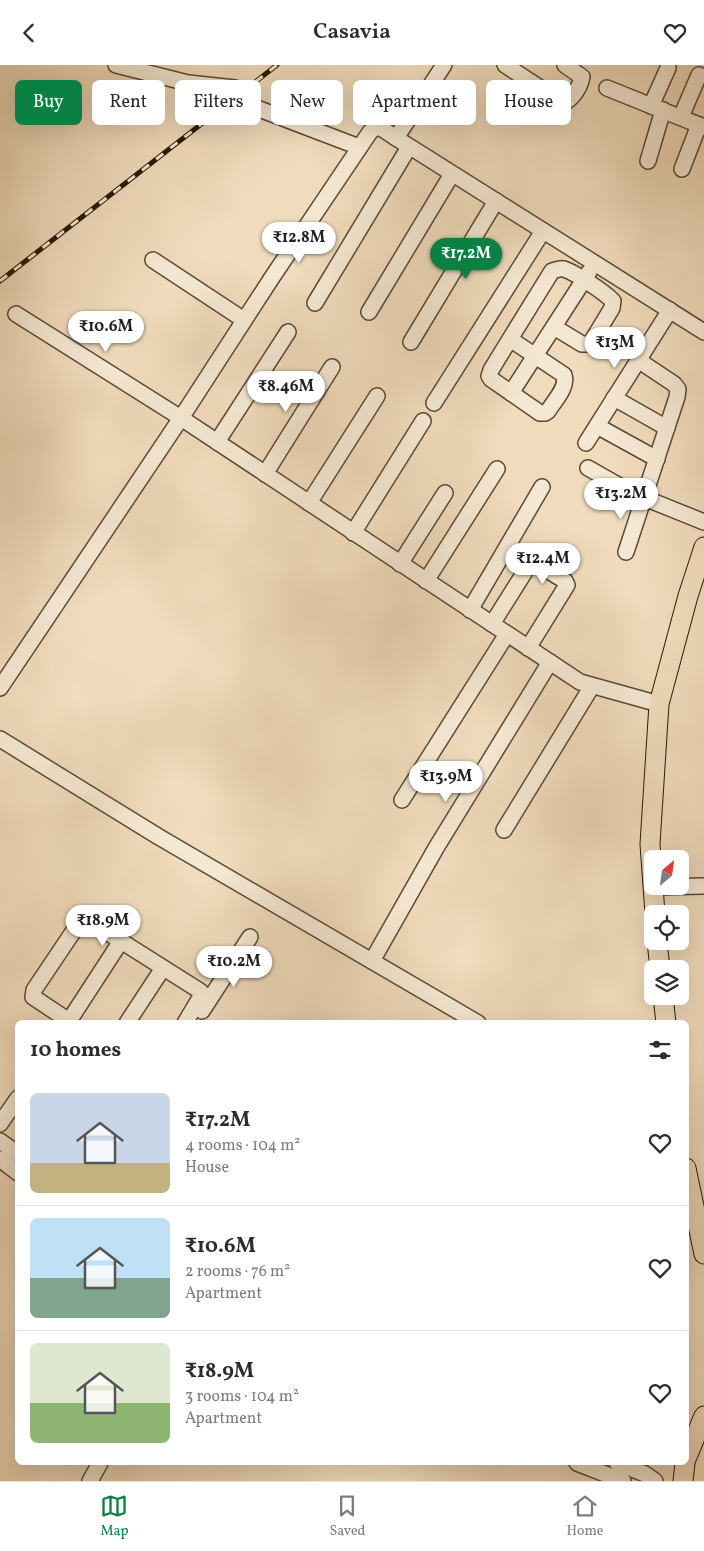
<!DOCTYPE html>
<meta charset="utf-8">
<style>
body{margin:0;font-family:Vollkorn,serif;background:#f7f7f7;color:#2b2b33;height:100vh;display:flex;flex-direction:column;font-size:19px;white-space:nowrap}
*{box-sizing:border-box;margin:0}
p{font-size:16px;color:#7c7c81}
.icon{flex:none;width:28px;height:28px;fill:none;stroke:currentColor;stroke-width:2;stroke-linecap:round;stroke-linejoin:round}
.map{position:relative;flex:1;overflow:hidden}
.details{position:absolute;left:15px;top:955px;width:674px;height:445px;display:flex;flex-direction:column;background:#fff;border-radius:8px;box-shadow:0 5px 20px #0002}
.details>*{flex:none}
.top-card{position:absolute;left:15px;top:15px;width:675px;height:45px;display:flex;gap:10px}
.needle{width:32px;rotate:29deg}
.buttons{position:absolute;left:644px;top:785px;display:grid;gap:10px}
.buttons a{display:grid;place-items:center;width:45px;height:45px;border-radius:8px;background:#fff;box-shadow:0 5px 20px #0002;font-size:25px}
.price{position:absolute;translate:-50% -42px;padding:0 11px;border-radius:18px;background:#fff;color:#222;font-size:16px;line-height:32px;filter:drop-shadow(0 1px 2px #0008)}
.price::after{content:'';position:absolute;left:50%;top:30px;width:15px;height:11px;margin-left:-8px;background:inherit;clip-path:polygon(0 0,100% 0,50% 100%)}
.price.active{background:#0b8043;color:#fff}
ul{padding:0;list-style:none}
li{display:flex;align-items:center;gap:15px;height:125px;padding:0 15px}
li+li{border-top:1px solid #e1e1e2}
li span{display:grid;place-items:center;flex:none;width:140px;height:100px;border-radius:8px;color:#555}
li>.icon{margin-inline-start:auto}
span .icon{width:60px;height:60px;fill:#fffc;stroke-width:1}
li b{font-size:21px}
h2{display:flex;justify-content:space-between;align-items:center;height:60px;padding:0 15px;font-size:21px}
.chip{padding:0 18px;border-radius:8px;background:#fff;box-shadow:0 5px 20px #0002;font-size:18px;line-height:45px}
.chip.active{background:#0b8043;color:#fff}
header{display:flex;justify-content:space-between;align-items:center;height:65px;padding:0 15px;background:#fff;font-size:22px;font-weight:600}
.tab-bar{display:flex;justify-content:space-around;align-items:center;height:70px;border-top:1px solid #e1e1e2;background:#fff;font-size:14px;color:#7c7c81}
.tab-bar a{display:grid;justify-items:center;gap:2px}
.tab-bar .active{color:#0b8043}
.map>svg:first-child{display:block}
</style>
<header><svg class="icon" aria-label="back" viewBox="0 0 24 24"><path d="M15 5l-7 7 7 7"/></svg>Casavia<svg class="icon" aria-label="heart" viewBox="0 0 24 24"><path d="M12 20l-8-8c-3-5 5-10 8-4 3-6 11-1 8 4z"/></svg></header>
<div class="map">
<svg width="704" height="1416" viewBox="0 0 704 1416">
<rect width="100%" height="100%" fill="#f0dbbc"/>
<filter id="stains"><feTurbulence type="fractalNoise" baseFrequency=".004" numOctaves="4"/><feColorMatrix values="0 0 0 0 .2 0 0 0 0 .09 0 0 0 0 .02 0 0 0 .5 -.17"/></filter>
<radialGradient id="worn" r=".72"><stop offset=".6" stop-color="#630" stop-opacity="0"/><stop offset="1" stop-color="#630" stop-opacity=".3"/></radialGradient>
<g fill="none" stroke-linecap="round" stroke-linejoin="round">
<defs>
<g id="minor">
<path d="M 116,0 L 188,18 L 235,23 L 254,42 L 359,82"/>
<path d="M 505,0 L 563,38 C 573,34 580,22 582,12 L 565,0"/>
<path d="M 607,23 L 704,62"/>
<path d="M 651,41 L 668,3"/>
<path d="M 681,52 L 699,10"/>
<path d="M 396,73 L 444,0"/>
<path d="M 648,96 L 663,45"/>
<path d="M 682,104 L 699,60"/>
<path d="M 153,195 L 244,255"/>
<path d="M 315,238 L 409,82"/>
<path d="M 369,247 L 452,109"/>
<path d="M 16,249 L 181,353 L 580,617 L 659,639"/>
<path d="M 510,274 L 491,305 L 489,311 L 491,314 L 540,348 L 545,348 L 548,346 C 555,335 568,322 564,310 L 510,274 L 552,206 C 556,205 560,203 564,204 C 576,208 604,227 613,236 L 612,243 L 592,276 L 588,279 L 582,279 L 554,262"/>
<path d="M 411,277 L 496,136"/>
<path d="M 511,328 L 589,207"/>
<path d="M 614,333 L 667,363"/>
<path d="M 434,338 L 543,166"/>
<path d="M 597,361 L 657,394"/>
<path d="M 217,377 L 288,267"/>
<path d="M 586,378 L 670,245"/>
<path d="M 588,403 L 632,428 L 704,457"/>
<path d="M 265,409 L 332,302"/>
<path d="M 309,438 L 377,331"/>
<path d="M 353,468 L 423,356"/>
<path d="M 626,487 L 677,332 L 678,324 L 674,319 L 638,295"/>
<path d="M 400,499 L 445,428"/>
<path d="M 426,516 L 497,404"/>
<path d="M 470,545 L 542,422"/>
<path d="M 492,559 L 531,497 L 536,498 L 565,516 L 567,520 L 528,583"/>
<path d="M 0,623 L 181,353 L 271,214 L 370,67 L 375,63 L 381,63 L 396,73 L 704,267"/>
<path d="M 0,674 L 159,772 L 478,958"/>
<path d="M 402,735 L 507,569"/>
<path d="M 504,765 L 592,621"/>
<path d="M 652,822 L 704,821"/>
<path d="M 121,876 L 69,956 L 33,932 L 34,925 L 81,855 L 86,854 L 200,926 L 202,928 L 201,931 L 185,958"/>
<path d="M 372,896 L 436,783 L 550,597"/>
<path d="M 202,946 L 250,872"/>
<path d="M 127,958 L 163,903"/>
<path d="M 0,1059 L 18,1033"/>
<path d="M 0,1076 L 18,1089"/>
<path d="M 0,1094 L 18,1108"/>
<path d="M 577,1398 L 623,1416"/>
<path d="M 617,1398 L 645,1409 L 655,1416"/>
<path d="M 90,1416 L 100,1398"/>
</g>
<g id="major">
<path d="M 655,849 L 650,779 L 659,639 L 688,531 L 704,482"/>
<path d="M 657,876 L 660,904"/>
<path d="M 663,931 L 666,958"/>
<path d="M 686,1103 L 704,1189"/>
<path d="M 686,1394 L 704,1351"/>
<path d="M 683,1416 L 685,1398"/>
</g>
</defs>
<use href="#minor" stroke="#5a4a34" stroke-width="18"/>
<use href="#major" stroke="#281906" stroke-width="21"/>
<use href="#minor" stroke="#f5e8d3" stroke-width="15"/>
<use href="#major" stroke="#f0dbbc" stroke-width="19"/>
<defs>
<path id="rail" d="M 0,216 L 277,0"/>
</defs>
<use href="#rail" stroke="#281906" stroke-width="5"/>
<use href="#rail" stroke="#f5e8d3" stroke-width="3" stroke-dasharray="9" stroke-linecap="butt"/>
</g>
<rect width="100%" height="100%" filter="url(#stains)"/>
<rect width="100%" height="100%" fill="url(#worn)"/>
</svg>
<div class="buttons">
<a><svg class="needle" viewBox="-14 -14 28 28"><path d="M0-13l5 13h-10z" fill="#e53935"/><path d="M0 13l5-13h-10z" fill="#7c7c81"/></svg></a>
<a><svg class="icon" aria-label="locate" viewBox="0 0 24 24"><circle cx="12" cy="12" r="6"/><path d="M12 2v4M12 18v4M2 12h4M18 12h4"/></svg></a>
<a><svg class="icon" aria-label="layers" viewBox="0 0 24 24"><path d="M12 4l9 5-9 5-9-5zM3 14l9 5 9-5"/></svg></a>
</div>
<b class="price" style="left:299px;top:199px">₹12.8M</b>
<b class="price active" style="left:466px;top:215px">₹17.2M</b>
<b class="price" style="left:106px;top:288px">₹10.6M</b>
<b class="price" style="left:615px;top:304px">₹13M</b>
<b class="price" style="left:286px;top:348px">₹8.46M</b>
<b class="price" style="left:621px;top:455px">₹13.2M</b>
<b class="price" style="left:543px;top:520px">₹12.4M</b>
<b class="price" style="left:446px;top:738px">₹13.9M</b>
<b class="price" style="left:103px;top:882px">₹18.9M</b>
<b class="price" style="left:234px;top:923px">₹10.2M</b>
<div class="top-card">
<a class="chip active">Buy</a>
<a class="chip">Rent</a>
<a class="chip">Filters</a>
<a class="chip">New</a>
<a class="chip">Apartment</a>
<a class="chip">House</a>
</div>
<section class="details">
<h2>10 homes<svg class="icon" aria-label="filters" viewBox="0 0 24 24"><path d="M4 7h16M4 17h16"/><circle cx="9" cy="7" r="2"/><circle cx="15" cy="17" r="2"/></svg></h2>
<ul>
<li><span style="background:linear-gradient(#c9d6e8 70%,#c2b280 0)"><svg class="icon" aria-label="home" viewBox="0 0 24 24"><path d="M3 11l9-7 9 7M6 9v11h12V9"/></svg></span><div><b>₹17.2M</b><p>4 rooms · 104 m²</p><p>House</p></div><svg class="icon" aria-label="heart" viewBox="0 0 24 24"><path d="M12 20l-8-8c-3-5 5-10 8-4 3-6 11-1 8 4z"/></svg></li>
<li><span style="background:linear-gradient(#bfe0f5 60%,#7fa58c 0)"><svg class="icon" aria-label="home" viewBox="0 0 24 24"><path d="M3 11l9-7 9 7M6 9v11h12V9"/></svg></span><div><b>₹10.6M</b><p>2 rooms · 76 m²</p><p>Apartment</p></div><svg class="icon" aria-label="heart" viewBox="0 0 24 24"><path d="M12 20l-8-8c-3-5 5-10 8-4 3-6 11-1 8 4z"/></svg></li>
<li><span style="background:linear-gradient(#dfe7d0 60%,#8fb573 0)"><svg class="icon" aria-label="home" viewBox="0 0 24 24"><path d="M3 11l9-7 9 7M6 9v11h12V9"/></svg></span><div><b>₹18.9M</b><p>3 rooms · 104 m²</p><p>Apartment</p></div><svg class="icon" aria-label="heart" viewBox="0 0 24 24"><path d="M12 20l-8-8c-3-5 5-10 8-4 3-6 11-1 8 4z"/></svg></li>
</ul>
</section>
</div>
<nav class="tab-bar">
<a class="active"><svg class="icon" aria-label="map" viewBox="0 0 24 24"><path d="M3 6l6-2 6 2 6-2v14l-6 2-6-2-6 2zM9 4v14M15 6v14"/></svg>Map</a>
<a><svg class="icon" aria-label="saved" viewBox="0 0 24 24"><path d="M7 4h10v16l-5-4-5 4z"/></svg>Saved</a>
<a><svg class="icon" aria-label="home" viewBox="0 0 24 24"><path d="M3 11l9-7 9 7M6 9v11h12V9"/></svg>Home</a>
</nav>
